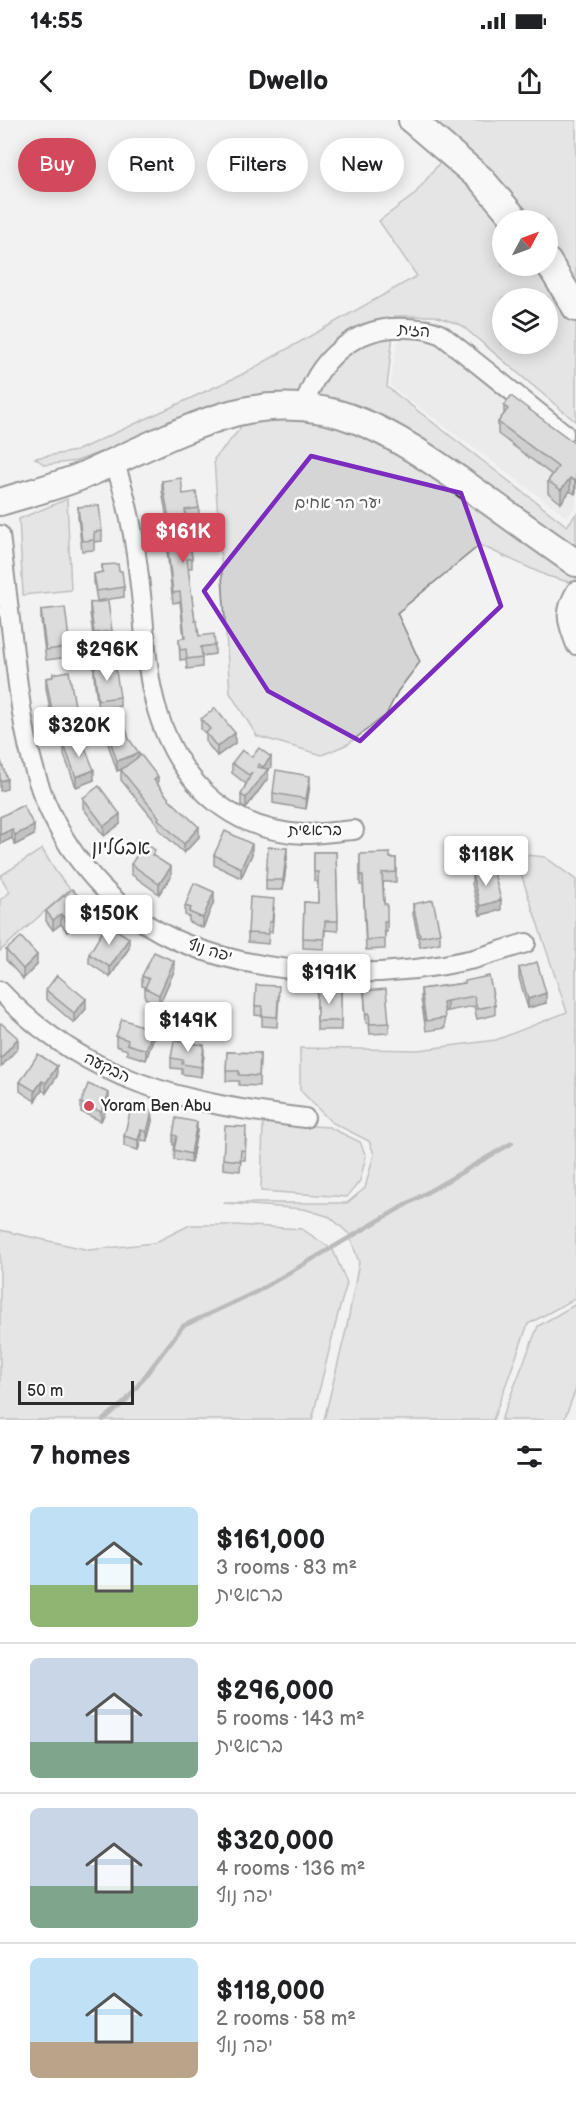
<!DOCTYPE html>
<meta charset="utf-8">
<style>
body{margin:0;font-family:"Balsamiq Sans","Playpen Sans Hebrew",sans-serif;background:#f6f6f6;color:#202124;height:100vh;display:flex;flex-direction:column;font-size:22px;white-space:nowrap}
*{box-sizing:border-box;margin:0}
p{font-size:20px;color:#757577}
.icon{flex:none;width:33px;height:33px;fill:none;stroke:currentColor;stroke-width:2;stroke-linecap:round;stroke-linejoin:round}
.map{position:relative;height:1300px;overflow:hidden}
.side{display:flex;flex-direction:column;background:#fff;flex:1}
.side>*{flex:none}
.top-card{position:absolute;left:18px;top:18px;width:540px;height:54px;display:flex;gap:12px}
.needle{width:39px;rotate:49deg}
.fabs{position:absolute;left:492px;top:90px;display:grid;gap:12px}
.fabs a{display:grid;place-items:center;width:66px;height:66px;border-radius:50%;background:#fff;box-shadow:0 3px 15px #0003;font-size:30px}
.scale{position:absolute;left:18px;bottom:15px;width:116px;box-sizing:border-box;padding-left:6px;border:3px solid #2b2b2b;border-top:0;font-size:16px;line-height:21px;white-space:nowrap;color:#2b2b2b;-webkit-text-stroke:4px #fff;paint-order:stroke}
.price{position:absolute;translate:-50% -51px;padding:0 14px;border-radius:6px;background:#fff;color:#222;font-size:20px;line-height:39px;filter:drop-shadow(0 2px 3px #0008)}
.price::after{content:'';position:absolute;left:50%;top:36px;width:18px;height:14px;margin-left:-9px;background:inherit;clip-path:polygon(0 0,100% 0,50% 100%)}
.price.active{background:#d1495b;color:#fff}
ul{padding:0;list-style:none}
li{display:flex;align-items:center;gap:18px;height:150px;padding:0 30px}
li+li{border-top:2px solid #e0e0e0}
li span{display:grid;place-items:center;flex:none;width:168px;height:120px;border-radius:9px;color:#555}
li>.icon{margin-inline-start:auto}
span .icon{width:72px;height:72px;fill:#fffc;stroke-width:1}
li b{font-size:26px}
h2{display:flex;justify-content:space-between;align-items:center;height:72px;padding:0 30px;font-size:26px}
.tag{padding:0 21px;border-radius:27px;background:#fff;box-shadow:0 3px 15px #0003;font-size:21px;line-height:54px}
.tag.active{background:#d1495b;color:#fff}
.status{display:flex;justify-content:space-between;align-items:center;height:42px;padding:0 30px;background:#fff;direction:ltr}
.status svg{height:16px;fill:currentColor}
header{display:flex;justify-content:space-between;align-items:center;height:78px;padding:0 30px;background:#fff;font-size:27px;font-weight:700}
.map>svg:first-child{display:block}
</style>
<div class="status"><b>14:55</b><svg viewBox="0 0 49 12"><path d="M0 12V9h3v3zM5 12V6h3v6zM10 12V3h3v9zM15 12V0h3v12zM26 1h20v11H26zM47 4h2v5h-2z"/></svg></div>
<header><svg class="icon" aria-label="back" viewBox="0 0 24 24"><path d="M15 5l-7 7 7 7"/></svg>Dwello<svg class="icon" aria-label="share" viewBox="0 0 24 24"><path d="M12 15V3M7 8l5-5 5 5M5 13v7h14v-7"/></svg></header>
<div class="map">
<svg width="576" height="1300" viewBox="0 0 576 1300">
<rect width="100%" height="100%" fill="#f2f2f2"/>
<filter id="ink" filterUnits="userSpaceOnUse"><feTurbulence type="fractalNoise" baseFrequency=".0167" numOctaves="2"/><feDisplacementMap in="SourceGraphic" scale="12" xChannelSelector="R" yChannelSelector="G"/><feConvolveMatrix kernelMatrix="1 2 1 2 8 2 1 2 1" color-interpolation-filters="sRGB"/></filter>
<g filter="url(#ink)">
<path fill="#e3e3e3" d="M 401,201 L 441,207 L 576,313 L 576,386 L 567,397 L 390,266 Z"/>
<g fill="#d5d5d5" stroke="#808080" stroke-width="1.5" fill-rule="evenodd">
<path d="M 432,0 L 576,0 L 576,302 L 461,205 L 435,196 L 395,196 L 387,267 L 567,406 L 576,394 L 576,464 L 547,456 L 480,425 L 397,493 L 420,542 L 398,571 L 386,595 L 348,624 L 322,635 L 257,616 L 230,573 L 214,339 L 240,309 L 234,281 L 77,341 L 45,345 L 35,338 L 76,331 L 241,255 L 417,156 L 379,101 L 414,75 L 457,21 ZM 502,100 L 548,100 L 548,146 L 502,146 ZM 502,178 L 548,178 L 548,224 L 502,224 Z"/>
<path d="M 67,379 L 71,470 L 23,475 L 19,399 Z"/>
<path d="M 42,729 L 56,752 L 70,769 L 0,831 L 0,780 L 10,772 L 0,756 Z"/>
<path d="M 513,730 L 527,735 L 545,737 L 576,760 L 576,1178 L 528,1204 L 493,1300 L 324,1300 L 347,1206 L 359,1142 L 349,1114 L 330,1097 L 304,1089 L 223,1083 L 347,1083 L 365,1068 L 374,1034 L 369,1021 L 331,1002 L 300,970 L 300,928 L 418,930 L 496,920 L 567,892 Z"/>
<path d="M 263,1003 L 329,1007 L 360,1022 L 366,1036 L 360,1061 L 347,1077 L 261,1071 Z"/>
<path d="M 190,1105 L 235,1105 L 302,1109 L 333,1130 L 347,1163 L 338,1194 L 312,1300 L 0,1300 L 0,1110 L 89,1130 L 154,1123 Z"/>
<path d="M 576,1184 L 576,1269 L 564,1300 L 501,1300 L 538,1206 Z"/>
</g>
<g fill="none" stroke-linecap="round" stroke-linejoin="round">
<path stroke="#787878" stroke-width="4.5" d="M 103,1300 L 126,1281 L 183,1206 L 256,1172 L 512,1023"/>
<defs>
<g id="street">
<path d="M 304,288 C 316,240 356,204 408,208 C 421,209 432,209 443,216 L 564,313"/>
<path d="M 114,342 C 131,387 137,436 142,484 C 145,513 146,542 152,570 C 169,649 219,710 304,714 C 321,714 338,711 354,710"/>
<path d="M 0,415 C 5,454 9,494 14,533 C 20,584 26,635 46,683 C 72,743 121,798 183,823 C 269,858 383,860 474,839 C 491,834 509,828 526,823"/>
<path d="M 576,471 C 563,494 567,501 576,525"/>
<path d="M 0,871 C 85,961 186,984 305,998"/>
</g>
<g id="secondary">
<path d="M 412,0 L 481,59 L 516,100"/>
<path d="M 548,142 L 576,188"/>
<path d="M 0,382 C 29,373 59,366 87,354 C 135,333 183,307 234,293 C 330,269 394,314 468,366 C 504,392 540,418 576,443"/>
</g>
</defs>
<use href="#street" stroke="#2b2b2b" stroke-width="22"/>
<use href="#secondary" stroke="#2b2b2b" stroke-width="30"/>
<use href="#street" stroke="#fff" stroke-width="18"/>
<use href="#secondary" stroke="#fff" stroke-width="26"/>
</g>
<g fill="#a6a6a6" stroke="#2b2b2b" stroke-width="1.5">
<path d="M 504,286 L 576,324 L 575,374 L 570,371 L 561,383 L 548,373 L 548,361 L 552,355 L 498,314 L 498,302 L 504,294 Z"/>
<path d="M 162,361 L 199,388 L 199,397 L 186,399 L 192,438 L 192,448 L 188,448 L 195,501 L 199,516 L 215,525 L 215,534 L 202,536 L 202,547 L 187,549 L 186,539 L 180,540 L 179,519 L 184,518 L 180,482 L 173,483 L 167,431 L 167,421 L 171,421 L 162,371 Z"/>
<path d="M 78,387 L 102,411 L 102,421 L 94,422 L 94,430 L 82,431 L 78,397 Z"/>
<path d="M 102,445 L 119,451 L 124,467 L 124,477 L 97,481 L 94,463 L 94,454 L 102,452 Z"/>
<path d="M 90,483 L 112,511 L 112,520 L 94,523 L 90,493 Z"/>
<path d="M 41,490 L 70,527 L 70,537 L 46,540 L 41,500 Z"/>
<path d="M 94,547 L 120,577 L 120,586 L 98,589 L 94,557 Z"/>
<path d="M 53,554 L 76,592 L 76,602 L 53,606 L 46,568 L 46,558 L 53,557 Z"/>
<path d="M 201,599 L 235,623 L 217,636 L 206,622 L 206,614 L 201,609 Z"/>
<path d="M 104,602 L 129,619 L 158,665 L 199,717 L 184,733 L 158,709 L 158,705 L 121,660 L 121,650 L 123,649 L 117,651 L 104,612 Z"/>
<path d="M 64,625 L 94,660 L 76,667 L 64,635 Z"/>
<path d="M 252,637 L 271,647 L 268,650 L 268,658 L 246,688 L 241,685 L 241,675 L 246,664 L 232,653 L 232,643 Z"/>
<path d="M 310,665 L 306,689 L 273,683 L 273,673 Z"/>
<path d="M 83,678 L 120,704 L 104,716 L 83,688 Z"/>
<path d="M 0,697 L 34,715 L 15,725 L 12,718 L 0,724 Z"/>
<path d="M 314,732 L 336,732 L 338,811 L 325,810 L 324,829 L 303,828 L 304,782 L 318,783 L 318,762 L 314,761 Z"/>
<path d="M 252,734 L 241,758 L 214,745 L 214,735 Z"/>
<path d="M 360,734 L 390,738 L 396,738 L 396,762 L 383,762 L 384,784 L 387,802 L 387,812 L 385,812 L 385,829 L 366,830 L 363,765 L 360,765 Z"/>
<path d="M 287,738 L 283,770 L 266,770 L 266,760 Z"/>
<path d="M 131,744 L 171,757 L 159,774 L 131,754 Z"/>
<path d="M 472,754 L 501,790 L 480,795 L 472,764 Z"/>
<path d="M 214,781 L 203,808 L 189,802 L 189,797 L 185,795 L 185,786 Z"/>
<path d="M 413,784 L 440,813 L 440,823 L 420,827 L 413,794 Z"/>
<path d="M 274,788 L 272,812 L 269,812 L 268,824 L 248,822 L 248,813 Z"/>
<path d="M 46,791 L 87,796 L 67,812 L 61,804 L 53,810 L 46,801 Z"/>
<path d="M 129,828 L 110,857 L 89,843 L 89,834 Z"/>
<path d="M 6,830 L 37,845 L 23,859 L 6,840 Z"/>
<path d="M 519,848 L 546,883 L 528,888 L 519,858 Z"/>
<path d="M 174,851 L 159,885 L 145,878 L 145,867 L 142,866 L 142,856 Z"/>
<path d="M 465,863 L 495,885 L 495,895 L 477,899 L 474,886 L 447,891 L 444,892 L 445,908 L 426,911 L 421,879 L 421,869 Z"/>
<path d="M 341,868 L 341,910 L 317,910 L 317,869 Z"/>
<path d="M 46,870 L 86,889 L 74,903 L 46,879 Z"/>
<path d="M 364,871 L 389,903 L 389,913 L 370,914 L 369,903 L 366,903 Z"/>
<path d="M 279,876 L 277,907 L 262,906 L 262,896 L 255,895 L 255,886 Z"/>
<path d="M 116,916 L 153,919 L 146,940 L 127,934 L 127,930 L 116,926 Z"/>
<path d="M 227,932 L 260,933 L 259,966 L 239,965 L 239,961 L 226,961 Z"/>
<path d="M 204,935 L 201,957 L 182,954 L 182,949 L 171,948 L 171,938 Z"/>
<path d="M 57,956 L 46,973 L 42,970 L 35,981 L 20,971 L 20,962 Z"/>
<path d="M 81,983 L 109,983 L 101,1001 L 81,992 Z"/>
<path d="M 152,1001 L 147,1021 L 141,1020 L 138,1030 L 124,1026 L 124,1016 Z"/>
<path d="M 197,1011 L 191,1043 L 174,1040 L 175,1025 L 173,1025 L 173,1015 Z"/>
<path d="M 246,1017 L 245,1040 L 241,1040 L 240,1051 L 223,1049 L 223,1039 Z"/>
</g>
<g fill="#878787" stroke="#2b2b2b" stroke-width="1.5">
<path d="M 570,358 L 570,371 L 561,383 L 561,370 Z"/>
<path d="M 576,359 L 576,372 L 575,374 L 575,361 Z"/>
<path d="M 235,613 L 235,623 L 217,636 L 217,627 Z"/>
<path d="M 139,633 L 139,642 L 117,651 L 117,641 Z"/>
<path d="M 271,637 L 271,647 L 268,650 L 268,658 L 246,688 L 246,678 L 263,647 Z"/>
<path d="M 94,650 L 94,660 L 76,667 L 76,657 Z"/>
<path d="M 310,656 L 310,665 L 306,689 L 306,679 Z"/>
<path d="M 158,657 L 158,667 L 154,660 Z"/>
<path d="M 7,659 L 7,669 L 0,671 L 0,661 Z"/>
<path d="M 120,694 L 120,704 L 104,716 L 104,706 Z"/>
<path d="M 34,706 L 34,715 L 15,725 L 15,715 Z"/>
<path d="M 199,707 L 199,717 L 184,733 L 184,724 Z"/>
<path d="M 12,709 L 12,718 L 0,724 L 0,715 Z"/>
<path d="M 252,724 L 252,734 L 241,758 L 241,748 Z"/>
<path d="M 287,728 L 287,738 L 283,770 L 283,760 Z"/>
<path d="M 171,747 L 171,757 L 159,774 L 159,764 Z"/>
<path d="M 214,772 L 214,781 L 203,808 L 203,798 Z"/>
<path d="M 501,780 L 501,790 L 480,795 L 480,786 Z"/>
<path d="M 87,786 L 87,796 L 67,812 L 67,802 Z"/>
<path d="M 61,794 L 61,804 L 53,810 L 53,800 Z"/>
<path d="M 129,818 L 129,828 L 110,857 L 110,847 Z"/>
<path d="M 37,835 L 37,845 L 23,859 L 23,849 Z"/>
<path d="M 174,841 L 174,851 L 159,885 L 159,875 Z"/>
<path d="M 546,873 L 546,883 L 528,888 L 528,879 Z"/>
<path d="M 86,879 L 86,889 L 74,903 L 74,893 Z"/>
<path d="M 447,881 L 447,891 L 443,892 L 443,882 Z"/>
<path d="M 153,910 L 153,919 L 146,940 L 146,930 Z"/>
<path d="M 18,918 L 18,928 L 1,947 L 1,938 Z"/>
<path d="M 204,925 L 204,935 L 201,957 L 201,947 Z"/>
<path d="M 57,946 L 57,956 L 46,973 L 46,963 Z"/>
<path d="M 42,961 L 42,970 L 35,981 L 35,971 Z"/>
<path d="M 109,973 L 109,983 L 101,1001 L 101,992 Z"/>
<path d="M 152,991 L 152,1001 L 147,1021 L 147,1012 Z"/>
<path d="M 197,1002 L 197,1011 L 191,1043 L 191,1034 Z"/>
<path d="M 141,1010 L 141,1020 L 138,1030 L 138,1020 Z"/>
</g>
<g fill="#c1c1c1" stroke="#2b2b2b" stroke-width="1.5">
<path d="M 511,276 L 576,324 L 576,359 L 575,361 L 570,358 L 561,370 L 548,361 L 558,347 L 498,302 L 508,289 L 504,286 Z"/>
<path d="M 181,358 L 183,374 L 196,372 L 199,388 L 185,390 L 192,438 L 187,439 L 195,501 L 197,501 L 199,516 L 214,514 L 215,525 L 201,527 L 202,537 L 187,539 L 186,529 L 180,530 L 179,519 L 185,518 L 180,472 L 173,473 L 167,421 L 173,420 L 162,361 Z"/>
<path d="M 99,385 L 102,411 L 94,412 L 94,420 L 82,421 L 78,387 Z"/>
<path d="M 118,444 L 119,451 L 122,451 L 124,467 L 97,471 L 94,454 L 103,452 L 102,445 Z"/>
<path d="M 108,481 L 112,511 L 94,513 L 90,483 Z"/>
<path d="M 65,487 L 70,527 L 46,530 L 41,490 Z"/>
<path d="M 115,544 L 120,577 L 98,580 L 94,547 Z"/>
<path d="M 69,551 L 76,592 L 53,596 L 46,558 L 53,557 L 53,554 Z"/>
<path d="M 215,588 L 235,613 L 217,627 L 206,613 L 210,609 L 201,599 Z"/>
<path d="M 122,596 L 129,619 L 139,633 L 117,641 L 104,602 Z"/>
<path d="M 81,618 L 94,650 L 76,657 L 64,625 Z"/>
<path d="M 259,628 L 271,637 L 263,647 L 259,644 L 257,647 L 268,649 L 246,678 L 241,675 L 252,652 L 249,655 L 232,643 L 242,630 L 252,637 Z"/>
<path d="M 141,635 L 158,657 L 154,660 L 169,679 L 199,707 L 184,724 L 158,699 L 159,697 L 121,650 Z"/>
<path d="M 0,638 L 7,659 L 0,661 Z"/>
<path d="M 276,650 L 310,656 L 306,679 L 273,673 Z"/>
<path d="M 99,666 L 120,694 L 104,706 L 83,678 Z"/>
<path d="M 23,685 L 34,706 L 15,715 L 12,709 L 0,715 L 0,697 Z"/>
<path d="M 225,711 L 252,724 L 241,748 L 214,735 Z"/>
<path d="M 145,723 L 155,730 L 152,735 L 171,747 L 159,764 L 131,744 Z"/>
<path d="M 268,727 L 287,728 L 283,760 L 266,760 Z"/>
<path d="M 314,732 L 336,732 L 338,801 L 325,801 L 324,819 L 303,818 L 304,782 L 318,783 L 318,752 L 314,752 Z"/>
<path d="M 390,733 L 390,738 L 396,738 L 396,752 L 382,753 L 384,784 L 387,784 L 387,802 L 384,802 L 385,819 L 366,820 L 363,755 L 360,755 L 360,734 Z"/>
<path d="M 493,749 L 501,780 L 480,786 L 472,754 Z"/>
<path d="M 194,763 L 214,772 L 203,798 L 189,792 L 191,788 L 185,786 Z"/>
<path d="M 72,769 L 87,786 L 67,802 L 61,794 L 53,800 L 46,791 Z"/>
<path d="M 250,777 L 274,779 L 272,802 L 269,802 L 268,814 L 248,813 Z"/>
<path d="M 433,780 L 440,813 L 420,817 L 413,784 Z"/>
<path d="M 107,804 L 129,818 L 110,847 L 89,834 Z"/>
<path d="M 21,817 L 37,835 L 23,849 L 6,830 Z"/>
<path d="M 154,832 L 174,841 L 159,875 L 145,868 L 149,859 L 142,856 Z"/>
<path d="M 537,842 L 546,873 L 528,879 L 519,848 Z"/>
<path d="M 57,855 L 86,879 L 74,893 L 46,870 Z"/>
<path d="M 489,856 L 495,885 L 477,889 L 474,876 L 447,881 L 443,882 L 445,898 L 426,901 L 421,869 L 465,863 L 465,861 Z"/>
<path d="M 256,865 L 279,866 L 277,897 L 262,896 L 262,886 L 255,886 Z"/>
<path d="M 341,868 L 341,901 L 317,901 L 317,869 Z"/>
<path d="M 386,869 L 389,903 L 370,904 L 369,893 L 366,894 L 364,871 Z"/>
<path d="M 122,899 L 153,910 L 146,930 L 127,924 L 128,920 L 116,916 Z"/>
<path d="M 1,903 L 18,918 L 1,938 L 0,937 L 0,905 Z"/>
<path d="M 174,921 L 204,925 L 201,947 L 182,944 L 183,940 L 171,938 Z"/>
<path d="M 227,932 L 260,933 L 259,956 L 239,955 L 239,951 L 226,951 Z"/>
<path d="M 38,934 L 57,946 L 46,963 L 42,961 L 35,971 L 20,962 Z"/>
<path d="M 88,964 L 109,973 L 101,992 L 81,983 Z"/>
<path d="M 132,985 L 152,991 L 147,1012 L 141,1010 L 138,1020 L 124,1016 Z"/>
<path d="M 176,998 L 197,1002 L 191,1034 L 174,1030 L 177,1016 L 173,1015 Z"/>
<path d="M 225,1006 L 246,1007 L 245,1031 L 241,1030 L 240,1041 L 223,1039 Z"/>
</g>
</g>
<path d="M0 0H576V1300H0ZM 311,336 L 461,373 L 501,486 L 360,621 L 268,571 L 204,471 Z" fill="#f2f2f2" fill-opacity=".55" fill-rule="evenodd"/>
<path fill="none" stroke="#7b2cbf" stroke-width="4.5" stroke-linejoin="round" d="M 311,336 L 461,373 L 501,486 L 360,621 L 268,571 L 204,471 Z"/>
<circle fill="#d1495b" stroke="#fff" stroke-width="2" cx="89" cy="986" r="6"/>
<g text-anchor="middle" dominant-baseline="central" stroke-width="5" stroke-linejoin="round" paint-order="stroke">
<g font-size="16" fill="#2b2b2b" stroke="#fff">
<text transform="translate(414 211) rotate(5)">הזית</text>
<text x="315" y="710">בראשית</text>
<text transform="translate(210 831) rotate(17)">יפה נוף</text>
<text transform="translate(107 948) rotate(26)">הבקעה</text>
</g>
<g font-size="16" fill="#565656" stroke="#fff">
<text x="338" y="383">יער הר אחים</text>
</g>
<g font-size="16" fill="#2b2b2b" stroke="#fff" text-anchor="start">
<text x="101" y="986">Yoram Ben Abu</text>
</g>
<g font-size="20" fill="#2b2b2b" stroke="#fff">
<text x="121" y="728">אבטליון</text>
</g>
</g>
</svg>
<div class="fabs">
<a><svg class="needle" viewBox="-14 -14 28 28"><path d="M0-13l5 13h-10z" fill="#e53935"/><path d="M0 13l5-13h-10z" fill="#757577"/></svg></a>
<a><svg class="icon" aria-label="layers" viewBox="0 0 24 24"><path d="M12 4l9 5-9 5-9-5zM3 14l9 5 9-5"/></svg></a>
</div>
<div class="scale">50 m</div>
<b class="price active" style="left:183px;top:444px">$161K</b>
<b class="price" style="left:107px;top:562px">$296K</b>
<b class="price" style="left:79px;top:638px">$320K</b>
<b class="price" style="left:486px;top:767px">$118K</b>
<b class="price" style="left:109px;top:826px">$150K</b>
<b class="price" style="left:329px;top:885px">$191K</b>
<b class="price" style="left:188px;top:933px">$149K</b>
<div class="top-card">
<a class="tag active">Buy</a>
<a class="tag">Rent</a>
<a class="tag">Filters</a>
<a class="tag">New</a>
</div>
</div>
<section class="side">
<h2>7 homes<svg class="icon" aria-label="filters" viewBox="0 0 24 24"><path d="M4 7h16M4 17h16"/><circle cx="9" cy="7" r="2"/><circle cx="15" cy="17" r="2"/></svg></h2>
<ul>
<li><span style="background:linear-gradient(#bfe0f5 65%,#8fb573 0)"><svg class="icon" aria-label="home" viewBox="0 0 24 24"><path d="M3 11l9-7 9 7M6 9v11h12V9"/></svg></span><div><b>$161,000</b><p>3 rooms · 83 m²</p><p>בראשית</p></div></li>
<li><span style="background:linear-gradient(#c9d6e8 70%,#7fa58c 0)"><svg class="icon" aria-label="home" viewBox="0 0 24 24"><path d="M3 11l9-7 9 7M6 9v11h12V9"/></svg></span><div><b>$296,000</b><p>5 rooms · 143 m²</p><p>בראשית</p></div></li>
<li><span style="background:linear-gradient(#c9d6e8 65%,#7fa58c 0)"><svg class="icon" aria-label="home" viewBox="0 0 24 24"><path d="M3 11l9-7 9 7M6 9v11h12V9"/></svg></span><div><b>$320,000</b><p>4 rooms · 136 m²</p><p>יפה נוף</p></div></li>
<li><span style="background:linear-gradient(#bfe0f5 70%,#b9a48a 0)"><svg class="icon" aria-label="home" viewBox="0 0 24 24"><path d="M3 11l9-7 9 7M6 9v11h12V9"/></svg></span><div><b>$118,000</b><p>2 rooms · 58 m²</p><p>יפה נוף</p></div></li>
</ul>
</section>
